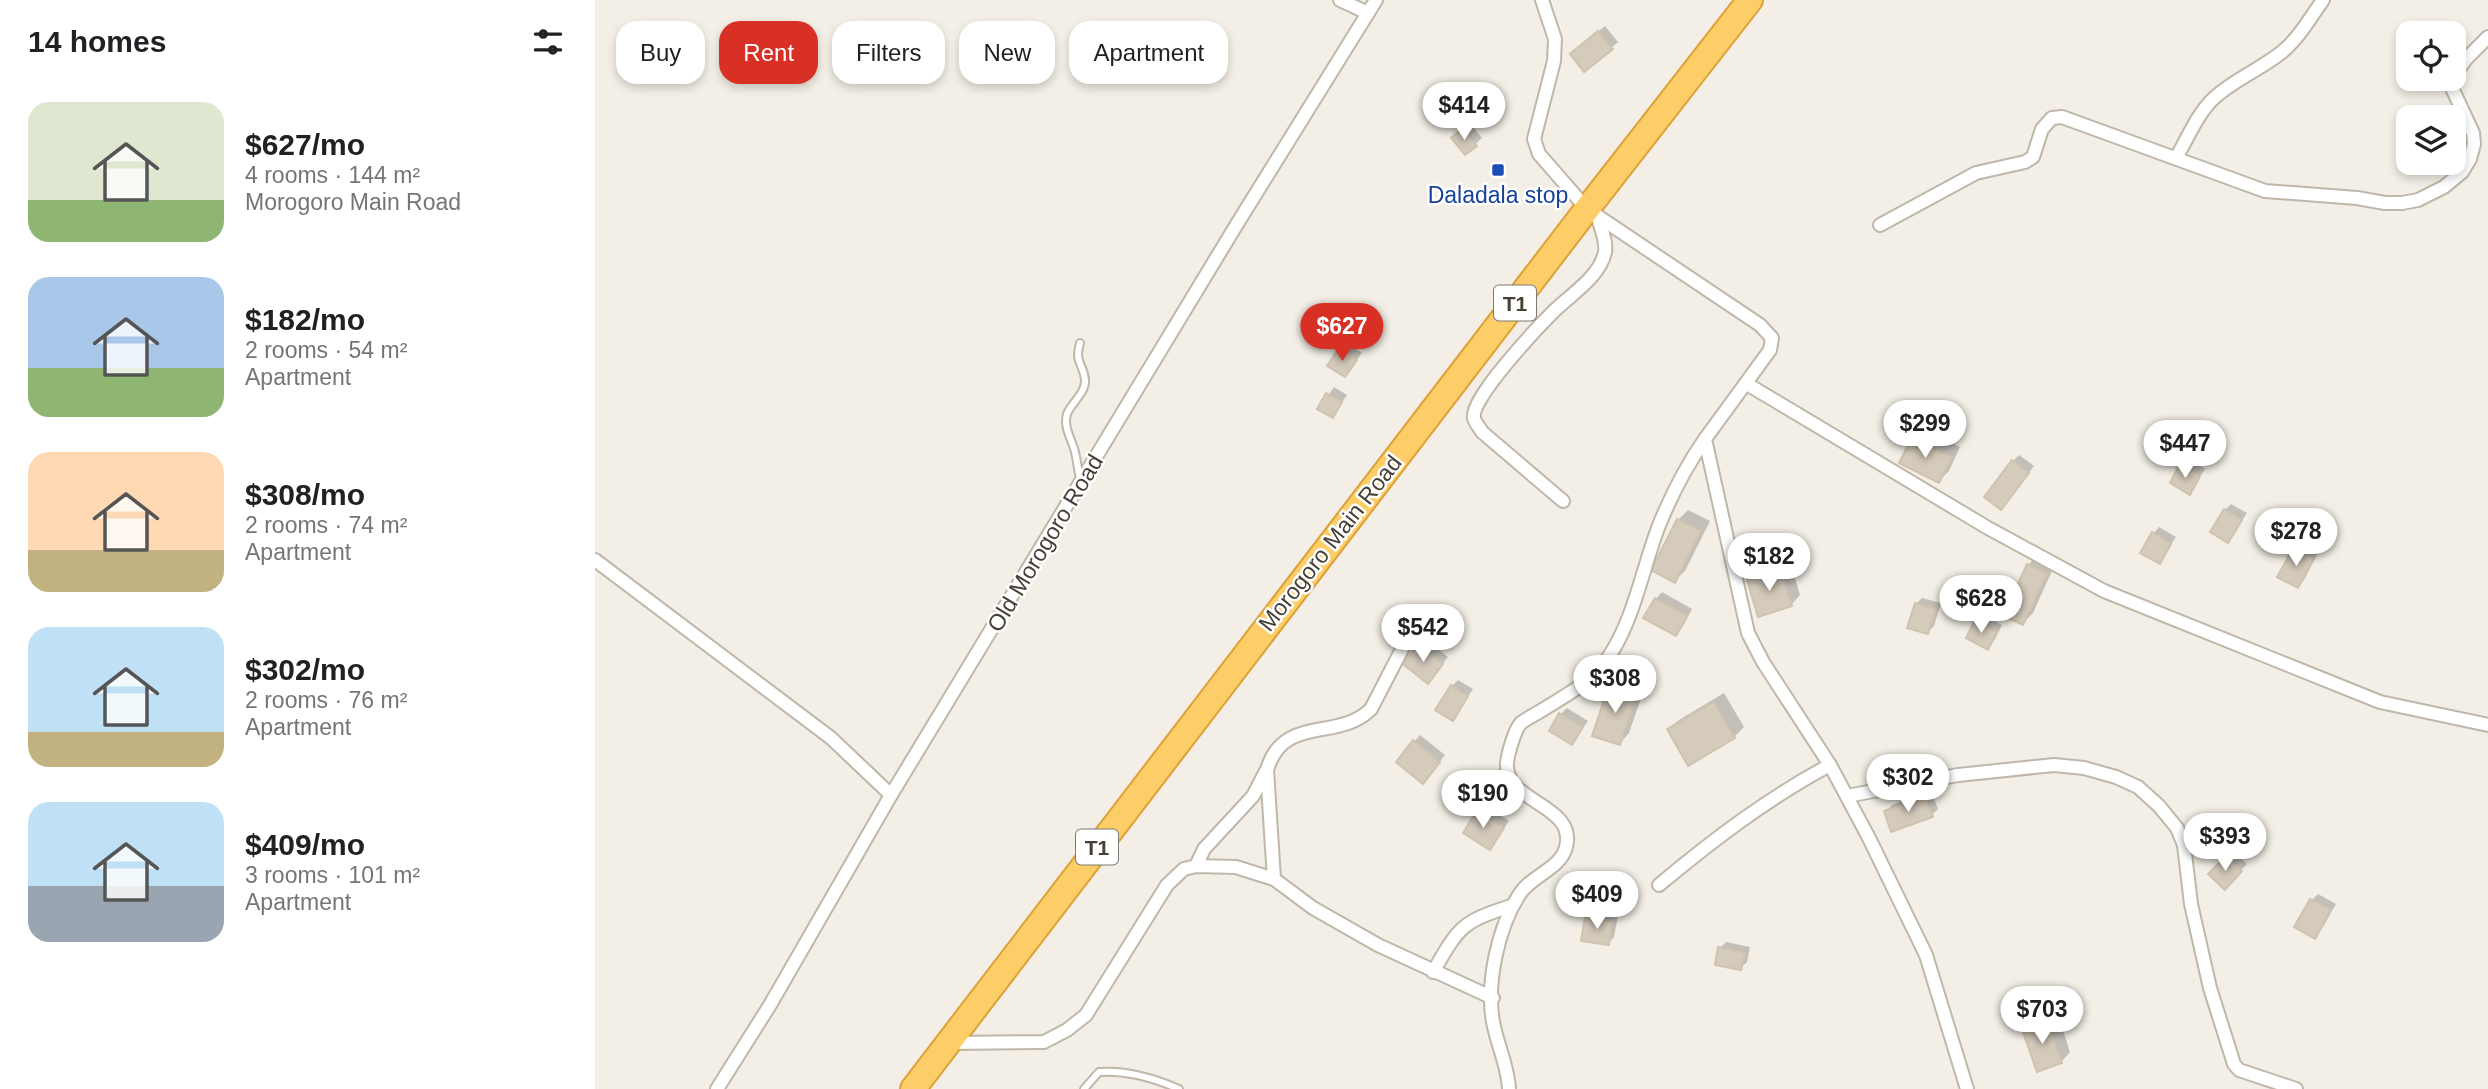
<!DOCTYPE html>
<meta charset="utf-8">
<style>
body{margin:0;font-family:Helvetica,sans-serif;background:#f2f2f2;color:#202124;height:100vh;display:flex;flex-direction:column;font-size:26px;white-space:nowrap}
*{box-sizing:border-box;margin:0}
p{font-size:23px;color:#757577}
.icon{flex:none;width:38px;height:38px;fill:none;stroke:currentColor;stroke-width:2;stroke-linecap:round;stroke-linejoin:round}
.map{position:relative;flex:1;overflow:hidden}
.sheet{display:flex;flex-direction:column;background:#fff;width:595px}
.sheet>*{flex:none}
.hud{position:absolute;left:21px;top:21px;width:665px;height:63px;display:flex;gap:14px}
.tools{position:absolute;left:1801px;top:21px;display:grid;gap:14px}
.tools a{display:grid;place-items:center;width:70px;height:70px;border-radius:14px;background:#fff;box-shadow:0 4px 10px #0003;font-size:35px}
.price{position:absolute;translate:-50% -60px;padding:0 16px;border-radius:24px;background:#fff;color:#222;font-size:23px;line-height:46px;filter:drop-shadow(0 2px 4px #0008)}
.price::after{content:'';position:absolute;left:50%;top:42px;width:21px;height:16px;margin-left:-10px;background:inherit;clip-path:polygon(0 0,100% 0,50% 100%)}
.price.current{background:#d93025;color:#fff}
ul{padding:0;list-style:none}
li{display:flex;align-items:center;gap:21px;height:175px;padding:0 28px}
li span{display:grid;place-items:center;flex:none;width:196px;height:140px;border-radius:21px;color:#555}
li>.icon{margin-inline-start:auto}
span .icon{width:84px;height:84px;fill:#fffc;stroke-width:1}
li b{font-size:30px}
h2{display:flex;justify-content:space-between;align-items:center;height:84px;padding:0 28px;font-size:30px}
.pill{padding:0 24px;border-radius:21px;background:#fff;box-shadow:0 4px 10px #0003;font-size:24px;line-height:63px}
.pill.current{background:#d93025;color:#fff}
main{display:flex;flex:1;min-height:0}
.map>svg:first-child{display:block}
</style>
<main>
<section class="sheet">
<h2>14 homes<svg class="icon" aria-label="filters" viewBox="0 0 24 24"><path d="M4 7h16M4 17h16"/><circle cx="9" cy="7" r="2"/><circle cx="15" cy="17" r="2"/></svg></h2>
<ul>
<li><span style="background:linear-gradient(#dfe7d0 70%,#8fb573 0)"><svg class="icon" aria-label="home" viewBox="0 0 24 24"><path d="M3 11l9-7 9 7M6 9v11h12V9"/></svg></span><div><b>$627/mo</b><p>4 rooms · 144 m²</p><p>Morogoro Main Road</p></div></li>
<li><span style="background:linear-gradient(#a9c7e8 65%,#8fb573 0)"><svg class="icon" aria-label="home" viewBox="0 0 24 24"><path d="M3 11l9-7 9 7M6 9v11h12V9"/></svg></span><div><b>$182/mo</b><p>2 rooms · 54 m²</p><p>Apartment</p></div></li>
<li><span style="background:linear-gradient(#ffd9b3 70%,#c2b280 0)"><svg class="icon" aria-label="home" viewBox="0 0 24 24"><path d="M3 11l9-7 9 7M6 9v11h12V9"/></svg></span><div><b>$308/mo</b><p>2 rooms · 74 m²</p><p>Apartment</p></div></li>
<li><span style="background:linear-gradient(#bfe0f5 75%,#c2b280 0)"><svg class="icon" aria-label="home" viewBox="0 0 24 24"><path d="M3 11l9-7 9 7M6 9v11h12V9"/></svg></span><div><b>$302/mo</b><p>2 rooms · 76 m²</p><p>Apartment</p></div></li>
<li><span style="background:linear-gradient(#bfe0f5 60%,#9aa5b1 0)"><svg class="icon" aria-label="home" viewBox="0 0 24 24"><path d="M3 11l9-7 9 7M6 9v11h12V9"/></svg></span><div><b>$409/mo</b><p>3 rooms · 101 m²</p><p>Apartment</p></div></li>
</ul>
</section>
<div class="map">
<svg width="1893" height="1089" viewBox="0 0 1893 1089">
<rect width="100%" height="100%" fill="#f3efe6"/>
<g fill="#0003">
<path d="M 1010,26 L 1023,42 L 1016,48 L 983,48 Z"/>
<path d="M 875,123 L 887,138 L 870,153 L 865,132 Z"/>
<path d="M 752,343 L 767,353 L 750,375 L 735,365 Z"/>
<path d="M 739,387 L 752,395 L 738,416 L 724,408 Z"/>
<path d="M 1328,429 L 1365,447 L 1354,471 L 1344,481 L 1318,438 Z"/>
<path d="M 1424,455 L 1439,466 L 1412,501 L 1418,461 Z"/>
<path d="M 1593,459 L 1610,469 L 1595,492 L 1586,465 Z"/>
<path d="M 1636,504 L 1652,513 L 1633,541 L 1630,510 Z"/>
<path d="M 1093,510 L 1115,521 L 1090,571 L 1080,580 L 1058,570 L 1083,520 Z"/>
<path d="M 1564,527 L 1581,537 L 1564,562 L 1558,534 Z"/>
<path d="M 1707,542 L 1724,551 L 1709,580 L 1703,586 L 1685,577 L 1700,548 Z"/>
<path d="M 1443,555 L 1460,564 L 1438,613 L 1428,623 L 1433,565 Z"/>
<path d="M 1195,561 L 1205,595 L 1196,605 L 1154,581 L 1164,571 Z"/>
<path d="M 1067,592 L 1097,609 L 1087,628 L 1081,634 L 1061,599 Z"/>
<path d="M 1327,598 L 1346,603 L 1339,626 L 1333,632 L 1321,604 Z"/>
<path d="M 1388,615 L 1407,625 L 1399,641 L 1392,647 L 1382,621 Z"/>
<path d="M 830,639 L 853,657 L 839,675 L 824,645 Z"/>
<path d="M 1025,676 L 1051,684 L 1034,733 L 1025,743 L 1015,686 Z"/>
<path d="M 863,680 L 878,689 L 858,719 L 857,686 Z"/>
<path d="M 1129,693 L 1149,727 L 1139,737 L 1074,729 L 1084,720 Z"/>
<path d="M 972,708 L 993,721 L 977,743 L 966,714 Z"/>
<path d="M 825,735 L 850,755 L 834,775 L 819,742 Z"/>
<path d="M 1336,791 L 1343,809 L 1337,815 L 1291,812 L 1297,805 Z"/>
<path d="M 890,805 L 914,821 L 895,848 L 884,811 Z"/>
<path d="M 1638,851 L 1652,864 L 1630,887 L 1616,874 Z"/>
<path d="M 1723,894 L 1741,904 L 1726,930 L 1720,937 L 1717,900 Z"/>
<path d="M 998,912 L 1023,916 L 1019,937 L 1013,943 L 992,918 Z"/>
<path d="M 1131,942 L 1155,947 L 1152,962 L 1146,968 L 1125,948 Z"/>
<path d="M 1462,1012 L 1475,1052 L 1466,1062 L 1429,1030 L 1439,1020 Z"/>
</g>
<g fill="#d5cbbc" stroke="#cfc3af" stroke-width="2">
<path d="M 1003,31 L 1018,49 L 989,72 L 975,54 Z"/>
<path d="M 868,128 L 882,146 L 870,155 L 856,138 Z"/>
<path d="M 744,348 L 762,360 L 750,377 L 732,366 Z"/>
<path d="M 731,393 L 747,402 L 738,418 L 722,409 Z"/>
<path d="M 1317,437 L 1357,457 L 1344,483 L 1304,463 Z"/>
<path d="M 1417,460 L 1434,473 L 1406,510 L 1389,497 Z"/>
<path d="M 1585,464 L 1605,476 L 1595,495 L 1575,483 Z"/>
<path d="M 1629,509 L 1647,520 L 1633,543 L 1615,532 Z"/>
<path d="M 1082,519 L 1106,531 L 1080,583 L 1056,570 Z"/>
<path d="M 1557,532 L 1576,544 L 1565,564 L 1545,553 Z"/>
<path d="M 1699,547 L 1719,558 L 1703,588 L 1682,577 Z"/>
<path d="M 1432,564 L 1452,574 L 1428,625 L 1408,616 Z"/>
<path d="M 1185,570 L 1197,606 L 1163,617 L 1152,580 Z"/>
<path d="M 1060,598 L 1092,616 L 1081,636 L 1048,618 Z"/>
<path d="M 1320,603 L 1341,609 L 1333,634 L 1312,628 Z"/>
<path d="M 1380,620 L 1402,632 L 1393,650 L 1371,638 Z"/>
<path d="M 823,644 L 848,664 L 833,684 L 808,664 Z"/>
<path d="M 856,685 L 873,696 L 858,721 L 840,710 Z"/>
<path d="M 1014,685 L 1042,694 L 1025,745 L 997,736 Z"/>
<path d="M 1119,702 L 1140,738 L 1093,766 L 1072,729 Z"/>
<path d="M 964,713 L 988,727 L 977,745 L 954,731 Z"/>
<path d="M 818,740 L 845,762 L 828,784 L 801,762 Z"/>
<path d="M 1330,796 L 1338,817 L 1296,832 L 1289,811 Z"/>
<path d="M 882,810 L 909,828 L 895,850 L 868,833 Z"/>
<path d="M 1631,856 L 1647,871 L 1630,890 L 1613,874 Z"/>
<path d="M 1715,899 L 1736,910 L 1720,939 L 1699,927 Z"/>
<path d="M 990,917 L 1017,922 L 1014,945 L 986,941 Z"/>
<path d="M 1123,947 L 1150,953 L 1146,970 L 1120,965 Z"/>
<path d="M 1452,1020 L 1467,1063 L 1442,1072 L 1427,1029 Z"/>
</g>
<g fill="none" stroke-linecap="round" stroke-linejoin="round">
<defs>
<g id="lane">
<path d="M 485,343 C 479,364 489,364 490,380 C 491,393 476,403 472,414 C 468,428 477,439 480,452 C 482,461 483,470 485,479"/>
<path d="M 489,1089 L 504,1072 C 532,1070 559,1078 584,1089"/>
</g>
<g id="street">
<path d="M 745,0 L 773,13"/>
<path d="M 947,0 L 960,39 L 959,61 L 939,139 L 944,154 L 992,209 L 1165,325 L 1177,338 L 1175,350 L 1110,439 L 1153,633 L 1168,662 L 1235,765 L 1274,838 L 1331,955 L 1372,1089"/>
<path d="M 1858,77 L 1871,59 L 1893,37"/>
<path d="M 1581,158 C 1593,138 1602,114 1619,98 C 1640,79 1666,69 1687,52 C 1704,38 1715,18 1728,0"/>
<path d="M 1285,225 L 1381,173 L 1430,162 L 1438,157 L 1447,129 L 1457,118 L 1467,117 L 1670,191 L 1762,198 L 1790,203 L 1807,203 L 1823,200 L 1849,187 L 1867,172 L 1875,159 L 1879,144 L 1878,133 L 1857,88 L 1858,79"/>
<path d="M 1152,384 L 1393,528 L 1509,591 L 1785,702 L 1893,725"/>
<path d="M 968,501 L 887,432 C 885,428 880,423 879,418 C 874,400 943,327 958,312 C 975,295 1005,277 1010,252 C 1012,241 1005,226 1002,215"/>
<path d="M 0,560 L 236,738 L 296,795"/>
<path d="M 1252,796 L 1363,775 L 1459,765 L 1489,768 L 1521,777 L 1543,787 L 1564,806 L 1582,828 L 1589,845 L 1596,904 L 1615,988 L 1639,1064 L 1644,1070 L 1701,1089"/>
<path d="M 601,866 L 609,849 L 658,796 L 671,771"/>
<path d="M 679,879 L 672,770 C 688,714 743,742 776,709 L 819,626"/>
<path d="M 1064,885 C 1118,840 1173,798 1235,765"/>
<path d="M 838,972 C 864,927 866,922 916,906"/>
<path d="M 354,1043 L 449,1042 L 472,1030 L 491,1015 L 572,885 L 589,869 L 601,866 L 641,867 L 679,879 L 718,908 L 783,945 L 898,998"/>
<path d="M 122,1089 L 175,1005 L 296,795 L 642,224 L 781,0"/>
<path d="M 914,1089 C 913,1066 902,1044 898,1022 C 891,983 903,928 924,895 C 935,876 966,869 971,847 C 982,804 909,803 912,763 C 913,753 920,729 926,723 C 931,719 939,715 944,712 C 966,698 992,685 1008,665 C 1038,626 1046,573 1063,528 C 1076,495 1090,468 1110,439"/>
</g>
<path id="highway" d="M 318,1089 L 992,209 L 1155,0"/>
</defs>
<use href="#lane" stroke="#bfb7a9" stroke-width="10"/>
<use href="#street" stroke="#bfb7a9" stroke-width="16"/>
<use href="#highway" stroke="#dda137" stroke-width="28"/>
<use href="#lane" stroke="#fff" stroke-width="6"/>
<use href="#street" stroke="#fff" stroke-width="12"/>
<use href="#highway" stroke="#fdcd68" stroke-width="24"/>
</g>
<rect fill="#1a4fb4" stroke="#fff" stroke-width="2.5" x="896" y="163" width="14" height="14" rx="3.5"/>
<g text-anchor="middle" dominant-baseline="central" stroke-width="5" stroke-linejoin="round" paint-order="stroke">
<g fill="#fff" stroke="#7e7972" stroke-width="2">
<rect x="899" y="285.5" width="42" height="35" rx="5"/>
<rect x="481" y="829.5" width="42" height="35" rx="5"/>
</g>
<g font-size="21" font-weight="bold" fill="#464036">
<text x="920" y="303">T1</text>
<text x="502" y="847">T1</text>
</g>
<g font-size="23" fill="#164399" stroke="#fff">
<text x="903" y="195">Daladala stop</text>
</g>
<g font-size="23" fill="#464036" stroke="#fff">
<text transform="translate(450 543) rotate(-59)">Old Morogoro Road</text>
<text transform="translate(735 543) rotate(-52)">Morogoro Main Road</text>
</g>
</g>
</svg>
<div class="tools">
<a><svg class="icon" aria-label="locate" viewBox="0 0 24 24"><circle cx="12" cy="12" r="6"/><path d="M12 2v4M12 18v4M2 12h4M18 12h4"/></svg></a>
<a><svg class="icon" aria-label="layers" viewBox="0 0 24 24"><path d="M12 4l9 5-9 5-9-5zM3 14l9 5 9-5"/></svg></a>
</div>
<b class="price" style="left:869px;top:142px">$414</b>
<b class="price current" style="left:747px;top:363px">$627</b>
<b class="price" style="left:1330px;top:460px">$299</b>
<b class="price" style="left:1590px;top:480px">$447</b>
<b class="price" style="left:1701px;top:568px">$278</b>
<b class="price" style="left:1174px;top:593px">$182</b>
<b class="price" style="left:1386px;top:635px">$628</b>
<b class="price" style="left:828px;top:664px">$542</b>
<b class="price" style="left:1020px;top:715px">$308</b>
<b class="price" style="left:1313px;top:814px">$302</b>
<b class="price" style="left:888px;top:830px">$190</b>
<b class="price" style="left:1630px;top:873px">$393</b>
<b class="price" style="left:1002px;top:931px">$409</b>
<b class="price" style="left:1447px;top:1046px">$703</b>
<div class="hud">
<a class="pill">Buy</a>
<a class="pill current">Rent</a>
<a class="pill">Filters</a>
<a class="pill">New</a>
<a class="pill">Apartment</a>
</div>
</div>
</main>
